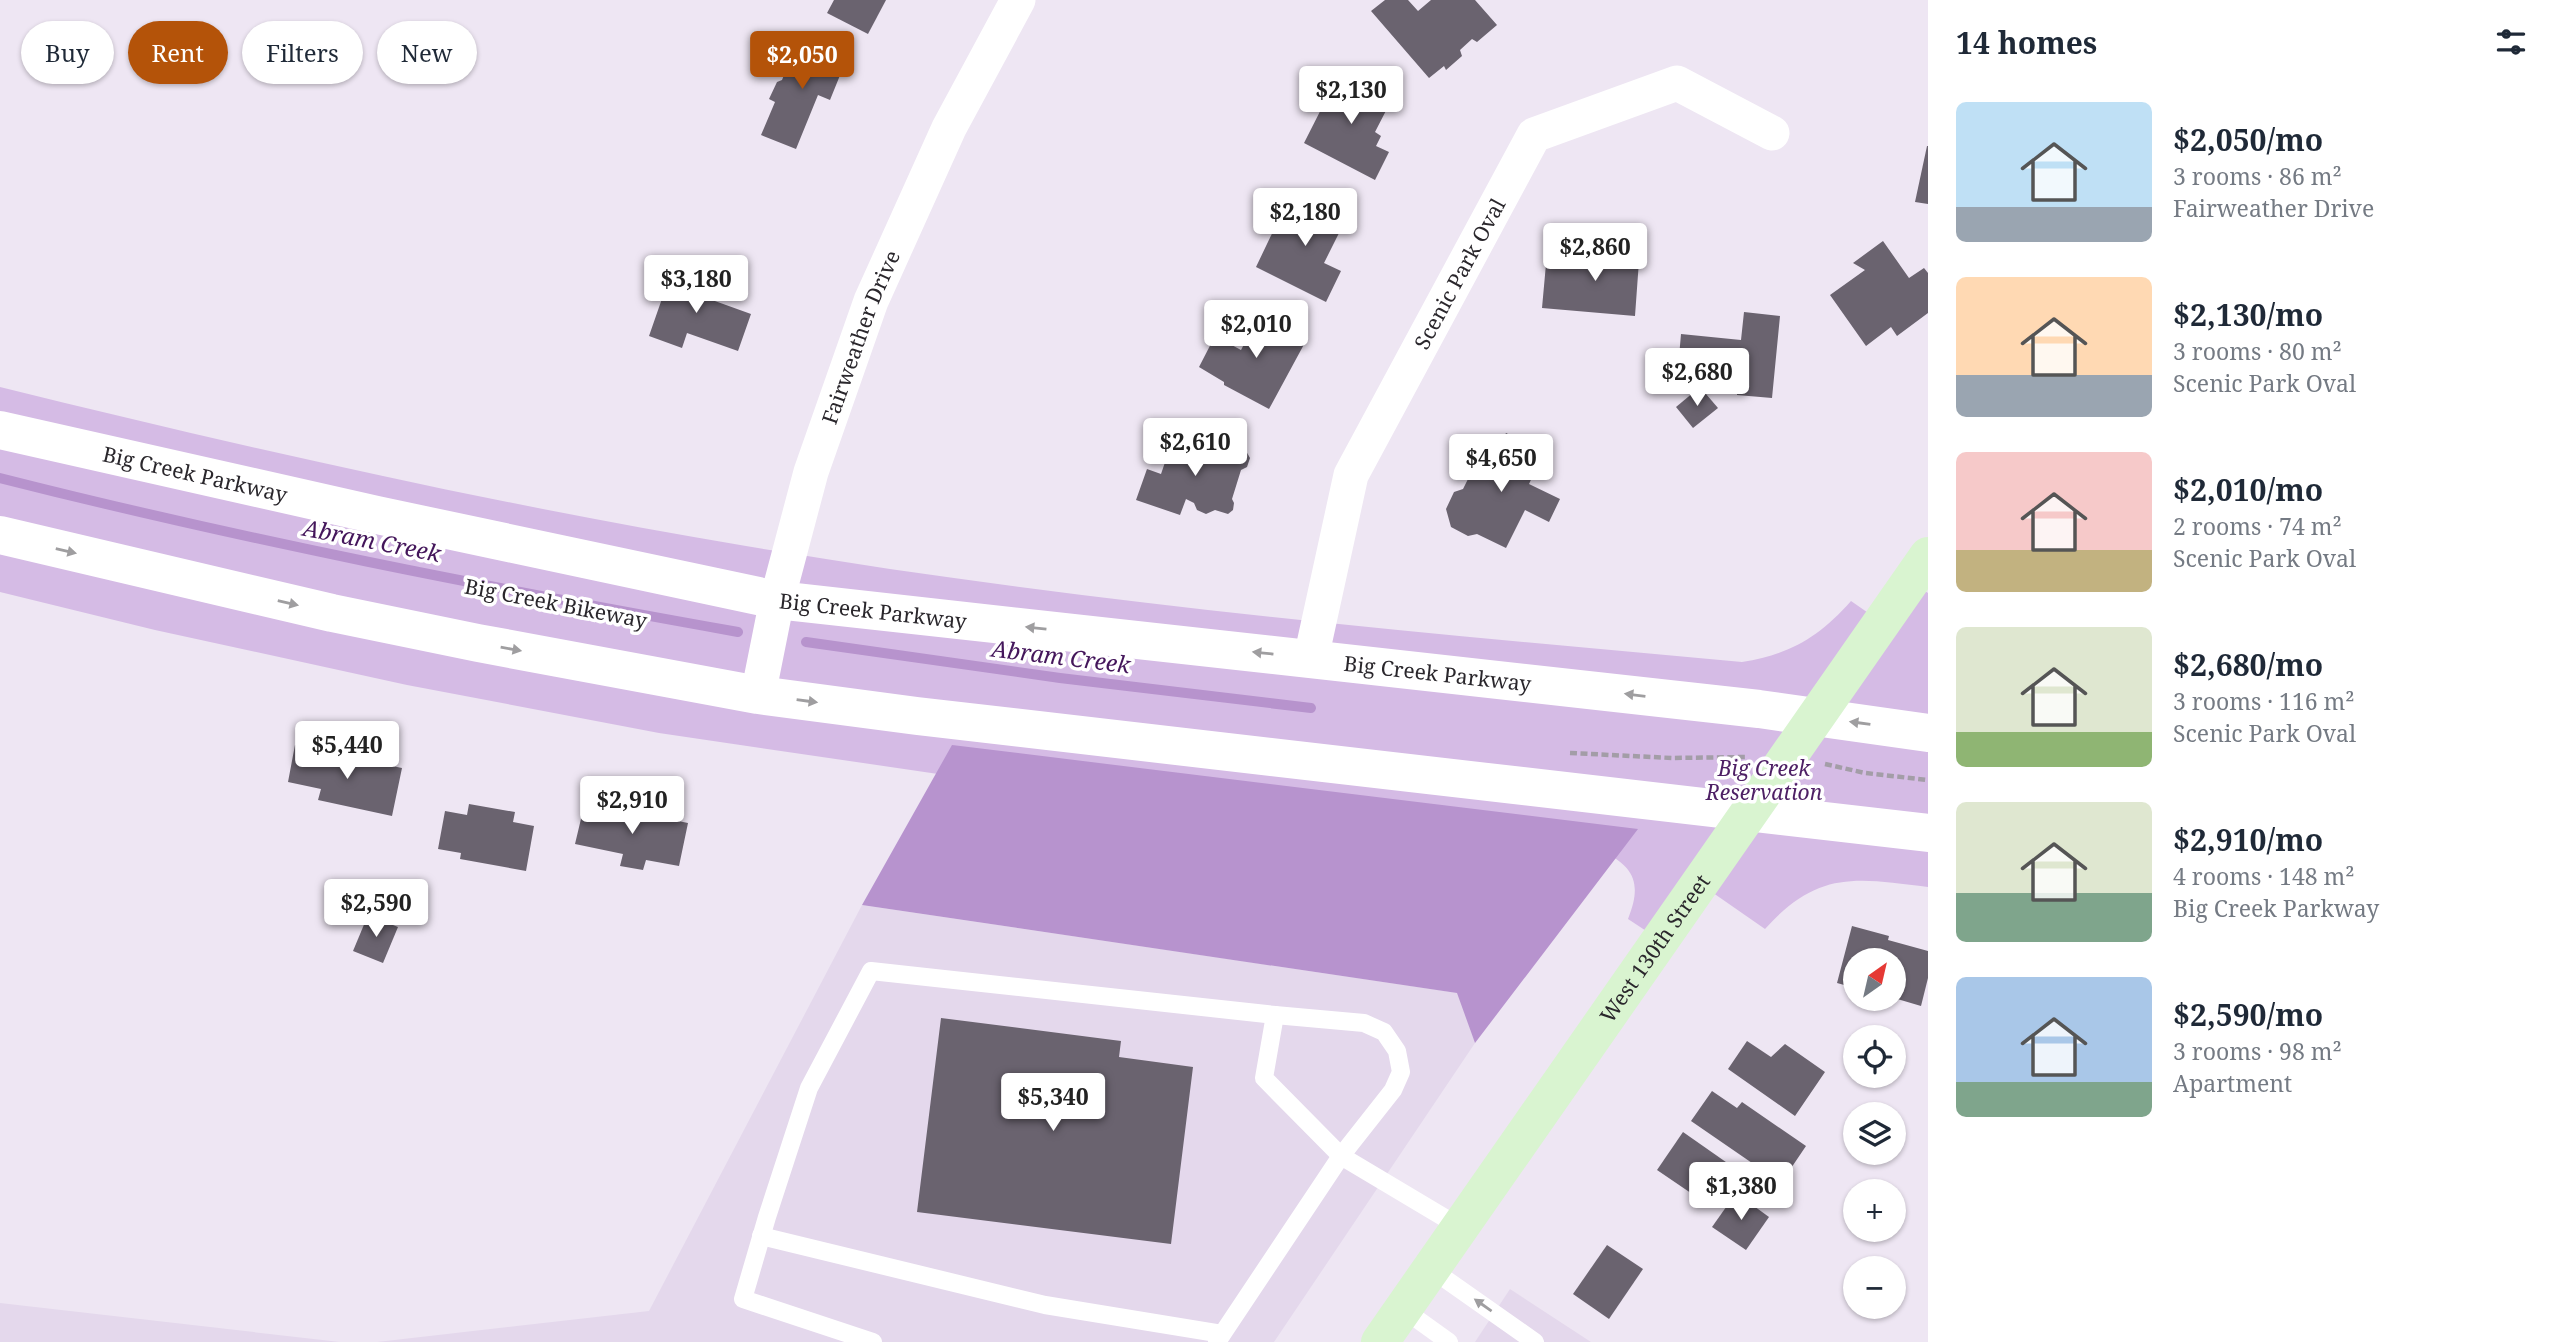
<!DOCTYPE html>
<meta charset="utf-8">
<style>
body{margin:0;font-family:"Noto Serif",serif;background:#f2f2f3;color:#1f2937;height:100vh;display:flex;flex-direction:column;font-size:26px;white-space:nowrap}
*{box-sizing:border-box;margin:0}
p{font-size:23px;color:#747a83}
.icon{flex:none;width:38px;height:38px;fill:none;stroke:currentColor;stroke-width:2;stroke-linecap:round;stroke-linejoin:round}
.map{position:relative;flex:1;overflow:hidden}
.panel{display:flex;flex-direction:column;background:#fff;width:630px}
.panel>*{flex:none}
.banner{position:absolute;left:21px;top:21px;width:665px;height:63px;display:flex;gap:14px}
.needle{width:46px;rotate:34deg}
.tools{position:absolute;left:1843px;top:948px;display:grid;gap:14px}
.tools a{display:grid;place-items:center;width:63px;height:63px;border-radius:50%;background:#fff;box-shadow:0 2px 5px #0004;font-size:35px}
.price{position:absolute;translate:-50% -60px;padding:0 16px;border-radius:7px;background:#fff;color:#222;font-size:23px;line-height:46px;filter:drop-shadow(0 2px 4px #0008)}
.price::after{content:'';position:absolute;left:50%;top:42px;width:21px;height:16px;margin-left:-10px;background:inherit;clip-path:polygon(0 0,100% 0,50% 100%)}
.price.selected{background:#b45309;color:#fff}
ul{padding:0;list-style:none}
li{display:flex;align-items:center;gap:21px;height:175px;padding:0 28px}
li span{display:grid;place-items:center;flex:none;width:196px;height:140px;border-radius:10px;color:#555}
li>.icon{margin-inline-start:auto}
span .icon{width:84px;height:84px;fill:#fffc;stroke-width:1}
li b{font-size:30px}
h2{display:flex;justify-content:space-between;align-items:center;height:84px;padding:0 28px;font-size:30px}
.tag{padding:0 24px;border-radius:32px;background:#fff;box-shadow:0 2px 5px #0004;font-size:24px;line-height:63px}
.tag.selected{background:#b45309;color:#fff}
main{display:flex;flex:1;min-height:0}
.map>svg:first-child{display:block}
</style>
<main>
<div class="map">
<svg width="1928" height="1342" viewBox="0 0 1928 1342">
<rect width="100%" height="100%" fill="#eee6f3"/>
<g fill="#e4d8ec">
<path d="M 862,905 L 1458,993 L 1475,1043 L 1274,1342 L 377,1342 L 649,1311 Z"/>
<path d="M 1510,1289 L 1591,1342 L 1475,1342 Z"/>
<path d="M 0,1303 L 340,1342 L 0,1342 Z"/>
</g>
<path fill="#d5bbe5" d="M 0,387 C 247,448 495,504 746,546 C 1076,602 1409,632 1742,662 C 1790,654 1818,638 1851,601 L 1887,626 L 1916,585 L 1928,593 L 1928,887 C 1856,878 1818,870 1765,929 L 1706,888 L 1666,944 L 1628,919 C 1642,884 1635,867 1602,851 L 1115,800 L 659,733 L 407,685 L 155,630 L 0,592 Z"/>
<path fill="#b793ce" d="M 952,745 L 1638,829 L 1475,1043 L 1457,993 L 862,905 Z"/>
<g fill="none" stroke-linecap="round" stroke-linejoin="round">
<g stroke="#b793cd" stroke-width="10">
<path d="M 0,478 C 244,540 491,588 738,632"/>
<path d="M 806,642 L 1060,678 L 1311,708"/>
</g>
</g>
<g fill="#6a636f">
<path d="M 834,0 L 886,0 L 868,34 L 827,13 Z"/>
<path d="M 1385,0 L 1408,0 L 1418,11 L 1431,0 L 1475,0 L 1497,25 L 1477,42 L 1472,39 L 1460,50 L 1462,56 L 1446,70 L 1444,66 L 1429,78 L 1371,11 Z"/>
<path d="M 799,38 L 847,58 L 830,100 L 818,95 L 796,149 L 761,135 L 775,102 L 769,99 L 777,82 L 782,80 Z"/>
<path d="M 1340,72 L 1392,99 L 1375,132 L 1381,136 L 1376,146 L 1389,152 L 1375,180 L 1304,143 Z"/>
<path d="M 1927,146 L 1928,146 L 1928,204 L 1915,202 Z"/>
<path d="M 1300,194 L 1347,217 L 1324,263 L 1341,271 L 1326,302 L 1256,267 L 1278,221 L 1284,224 Z"/>
<path d="M 1883,241 L 1909,278 L 1924,268 L 1928,273 L 1928,313 L 1897,336 L 1891,327 L 1866,346 L 1830,295 L 1865,270 L 1853,263 Z"/>
<path d="M 1606,242 L 1631,243 L 1631,247 L 1640,247 L 1635,316 L 1542,308 L 1546,264 L 1553,262 L 1568,265 L 1569,260 L 1588,263 L 1589,267 L 1604,267 Z"/>
<path d="M 673,267 L 701,277 L 697,289 L 701,292 L 701,296 L 751,314 L 738,351 L 687,333 L 682,348 L 649,336 Z"/>
<path d="M 1261,312 L 1308,337 L 1269,409 L 1224,385 L 1224,382 L 1199,367 L 1215,336 L 1241,350 Z"/>
<path d="M 1744,312 L 1780,316 L 1772,398 L 1737,395 L 1737,386 L 1677,380 L 1681,334 L 1741,340 Z"/>
<path d="M 1700,387 L 1718,408 L 1693,428 L 1676,407 Z"/>
<path d="M 1506,433 L 1544,452 L 1529,484 L 1560,499 L 1549,522 L 1525,510 L 1506,548 L 1477,534 L 1468,536 L 1451,527 L 1446,509 L 1454,492 L 1463,489 L 1468,479 L 1470,480 L 1485,452 L 1494,457 Z"/>
<path d="M 1174,436 L 1219,451 L 1222,443 L 1246,451 L 1250,458 L 1247,467 L 1241,470 L 1232,499 L 1234,503 L 1233,510 L 1228,514 L 1215,510 L 1206,514 L 1197,510 L 1194,503 L 1186,499 L 1180,515 L 1136,500 L 1147,469 L 1161,474 Z"/>
<path d="M 295,745 L 320,751 L 319,756 L 372,767 L 373,762 L 402,768 L 392,816 L 318,800 L 321,789 L 288,782 Z"/>
<path d="M 585,802 L 688,823 L 679,866 L 646,860 L 643,870 L 620,866 L 623,854 L 575,844 Z"/>
<path d="M 469,804 L 515,812 L 513,822 L 534,826 L 526,871 L 460,859 L 461,853 L 438,849 L 445,811 L 467,815 Z"/>
<path d="M 368,915 L 398,927 L 383,963 L 353,951 Z"/>
<path d="M 1852,926 L 1889,936 L 1888,940 L 1928,951 L 1928,978 L 1921,1006 L 1894,998 L 1894,961 L 1855,961 L 1855,988 L 1837,983 Z"/>
<path d="M 941,1018 L 1121,1041 L 1119,1057 L 1193,1067 L 1171,1244 L 917,1212 Z"/>
<path d="M 1747,1041 L 1771,1057 L 1785,1044 L 1825,1072 L 1795,1116 L 1728,1069 Z"/>
<path d="M 1712,1091 L 1737,1108 L 1742,1102 L 1806,1146 L 1781,1183 L 1691,1121 Z"/>
<path d="M 1683,1132 L 1733,1167 L 1707,1204 L 1657,1170 Z"/>
<path d="M 1736,1193 L 1769,1217 L 1746,1250 L 1712,1227 Z"/>
<path d="M 1607,1245 L 1643,1269 L 1609,1319 L 1573,1294 Z"/>
</g>
<g fill="none" stroke-linecap="round" stroke-linejoin="round">
<g stroke="#a39da7" stroke-width="4.5" stroke-dasharray="7 3.5" stroke-linecap="butt">
<path d="M 1570,753 L 1672,758 L 1747,757"/>
<path d="M 1825,764 L 1865,773 L 1928,780"/>
</g>
<g stroke="#fff" stroke-width="18">
<path d="M 761,1236 L 1045,1305 L 1222,1334"/>
<path d="M 1431,1269 L 1535,1342"/>
<path d="M 1403,1309 L 1449,1342"/>
<path d="M 873,1342 L 743,1299 L 767,1217 L 809,1088 L 871,971 L 1275,1015 L 1264,1078 L 1341,1156 L 1460,1227"/>
<path d="M 1217,1342 L 1341,1156 L 1393,1090 L 1401,1072 L 1397,1051 L 1384,1032 L 1364,1023 L 1275,1015"/>
</g>
<g stroke="#fff" stroke-width="35">
<path id="s1" d="M 1311,658 L 1351,475 L 1534,135 L 1677,83 L 1772,133"/>
<path id="s2" d="M 758,695 L 777,600 L 811,472 L 871,301 L 949,128 L 1018,0"/>
</g>
<g stroke="#fff" stroke-width="38">
<path id="s3" d="M 0,430 L 377,515 L 777,600 L 1759,709 L 1928,733"/>
<path d="M 0,535 L 332,613 L 478,643 L 758,695 L 917,716 L 1928,833"/>
</g>
<path stroke="#d9f4d0" stroke-width="38" id="s4" d="M 1380,1342 L 1928,556"/>
</g>
<defs><path id="oneway-solid" d="M-6-.8H1V-3.2L6.5 0L1 3.2V.8H-6Z" transform="scale(1.75)"/></defs>
<g fill="#9f9ea0">
<use href="#oneway-solid" transform="translate(66 551) rotate(13)"/>
<use href="#oneway-solid" transform="translate(288 603) rotate(13)"/>
<use href="#oneway-solid" transform="translate(1036 628) rotate(-174)"/>
<use href="#oneway-solid" transform="translate(511 649) rotate(10)"/>
<use href="#oneway-solid" transform="translate(1263 653) rotate(-174)"/>
<use href="#oneway-solid" transform="translate(1635 695) rotate(-173)"/>
<use href="#oneway-solid" transform="translate(807 701) rotate(8)"/>
<use href="#oneway-solid" transform="translate(1860 723) rotate(-172)"/>
<use href="#oneway-solid" transform="translate(1483 1305) rotate(-145)"/>
</g>
<g text-anchor="middle" dominant-baseline="central" stroke-width="7" stroke-linejoin="round" paint-order="stroke">
<g font-size="21" fill="#2a272c" stroke="#fff">
<text stroke="none"><textPath href="#s1" startOffset="416">Scenic Park Oval</textPath></text>
<text stroke="none"><textPath href="#s2" startOffset="373">Fairweather Drive</textPath></text>
<text stroke="none"><textPath href="#s3" startOffset="200">Big Creek Parkway</textPath></text>
<text transform="translate(556 603) rotate(11)">Big Creek Bikeway</text>
<text stroke="none"><textPath href="#s3" startOffset="892">Big Creek Parkway</textPath></text>
<text stroke="none"><textPath href="#s3" startOffset="1460">Big Creek Parkway</textPath></text>
<text stroke="none"><textPath href="#s4" startOffset="480">West 130th Street</textPath></text>
</g>
<g font-size="21" font-style="italic" fill="#4e2065" stroke="#fff">
<text x="1764" y="768">Big Creek<tspan x="1764" dy="24">Reservation</tspan></text>
</g>
<g font-size="23" font-style="italic" fill="#44165b" stroke="#fff">
<text transform="translate(372 540) rotate(11)">Abram Creek</text>
<text transform="translate(1061 656) rotate(7)">Abram Creek</text>
</g>
</g>
</svg>
<div class="tools">
<a><svg class="needle" viewBox="-14 -14 28 28"><path d="M0-13l5 13h-10z" fill="#e53935"/><path d="M0 13l5-13h-10z" fill="#747a83"/></svg></a>
<a><svg class="icon" aria-label="locate" viewBox="0 0 24 24"><circle cx="12" cy="12" r="6"/><path d="M12 2v4M12 18v4M2 12h4M18 12h4"/></svg></a>
<a><svg class="icon" aria-label="layers" viewBox="0 0 24 24"><path d="M12 4l9 5-9 5-9-5zM3 14l9 5 9-5"/></svg></a>
<a>+</a>
<a>−</a>
</div>
<b class="price selected" style="left:802px;top:91px">$2,050</b>
<b class="price" style="left:1351px;top:126px">$2,130</b>
<b class="price" style="left:1305px;top:248px">$2,180</b>
<b class="price" style="left:1595px;top:283px">$2,860</b>
<b class="price" style="left:696px;top:315px">$3,180</b>
<b class="price" style="left:1256px;top:360px">$2,010</b>
<b class="price" style="left:1697px;top:408px">$2,680</b>
<b class="price" style="left:1195px;top:478px">$2,610</b>
<b class="price" style="left:1501px;top:494px">$4,650</b>
<b class="price" style="left:347px;top:781px">$5,440</b>
<b class="price" style="left:632px;top:836px">$2,910</b>
<b class="price" style="left:376px;top:939px">$2,590</b>
<b class="price" style="left:1053px;top:1133px">$5,340</b>
<b class="price" style="left:1741px;top:1222px">$1,380</b>
<div class="banner">
<a class="tag">Buy</a>
<a class="tag selected">Rent</a>
<a class="tag">Filters</a>
<a class="tag">New</a>
</div>
</div>
<section class="panel">
<h2>14 homes<svg class="icon" aria-label="filters" viewBox="0 0 24 24"><path d="M4 7h16M4 17h16"/><circle cx="9" cy="7" r="2"/><circle cx="15" cy="17" r="2"/></svg></h2>
<ul>
<li><span style="background:linear-gradient(#bfe0f5 75%,#9aa5b1 0)"><svg class="icon" aria-label="home" viewBox="0 0 24 24"><path d="M3 11l9-7 9 7M6 9v11h12V9"/></svg></span><div><b>$2,050/mo</b><p>3 rooms · 86 m²</p><p>Fairweather Drive</p></div></li>
<li><span style="background:linear-gradient(#ffd9b3 70%,#9aa5b1 0)"><svg class="icon" aria-label="home" viewBox="0 0 24 24"><path d="M3 11l9-7 9 7M6 9v11h12V9"/></svg></span><div><b>$2,130/mo</b><p>3 rooms · 80 m²</p><p>Scenic Park Oval</p></div></li>
<li><span style="background:linear-gradient(#f6c9c9 70%,#c2b280 0)"><svg class="icon" aria-label="home" viewBox="0 0 24 24"><path d="M3 11l9-7 9 7M6 9v11h12V9"/></svg></span><div><b>$2,010/mo</b><p>2 rooms · 74 m²</p><p>Scenic Park Oval</p></div></li>
<li><span style="background:linear-gradient(#dfe7d0 75%,#8fb573 0)"><svg class="icon" aria-label="home" viewBox="0 0 24 24"><path d="M3 11l9-7 9 7M6 9v11h12V9"/></svg></span><div><b>$2,680/mo</b><p>3 rooms · 116 m²</p><p>Scenic Park Oval</p></div></li>
<li><span style="background:linear-gradient(#dfe7d0 65%,#7fa58c 0)"><svg class="icon" aria-label="home" viewBox="0 0 24 24"><path d="M3 11l9-7 9 7M6 9v11h12V9"/></svg></span><div><b>$2,910/mo</b><p>4 rooms · 148 m²</p><p>Big Creek Parkway</p></div></li>
<li><span style="background:linear-gradient(#a9c7e8 75%,#7fa58c 0)"><svg class="icon" aria-label="home" viewBox="0 0 24 24"><path d="M3 11l9-7 9 7M6 9v11h12V9"/></svg></span><div><b>$2,590/mo</b><p>3 rooms · 98 m²</p><p>Apartment</p></div></li>
</ul>
</section>
</main>
